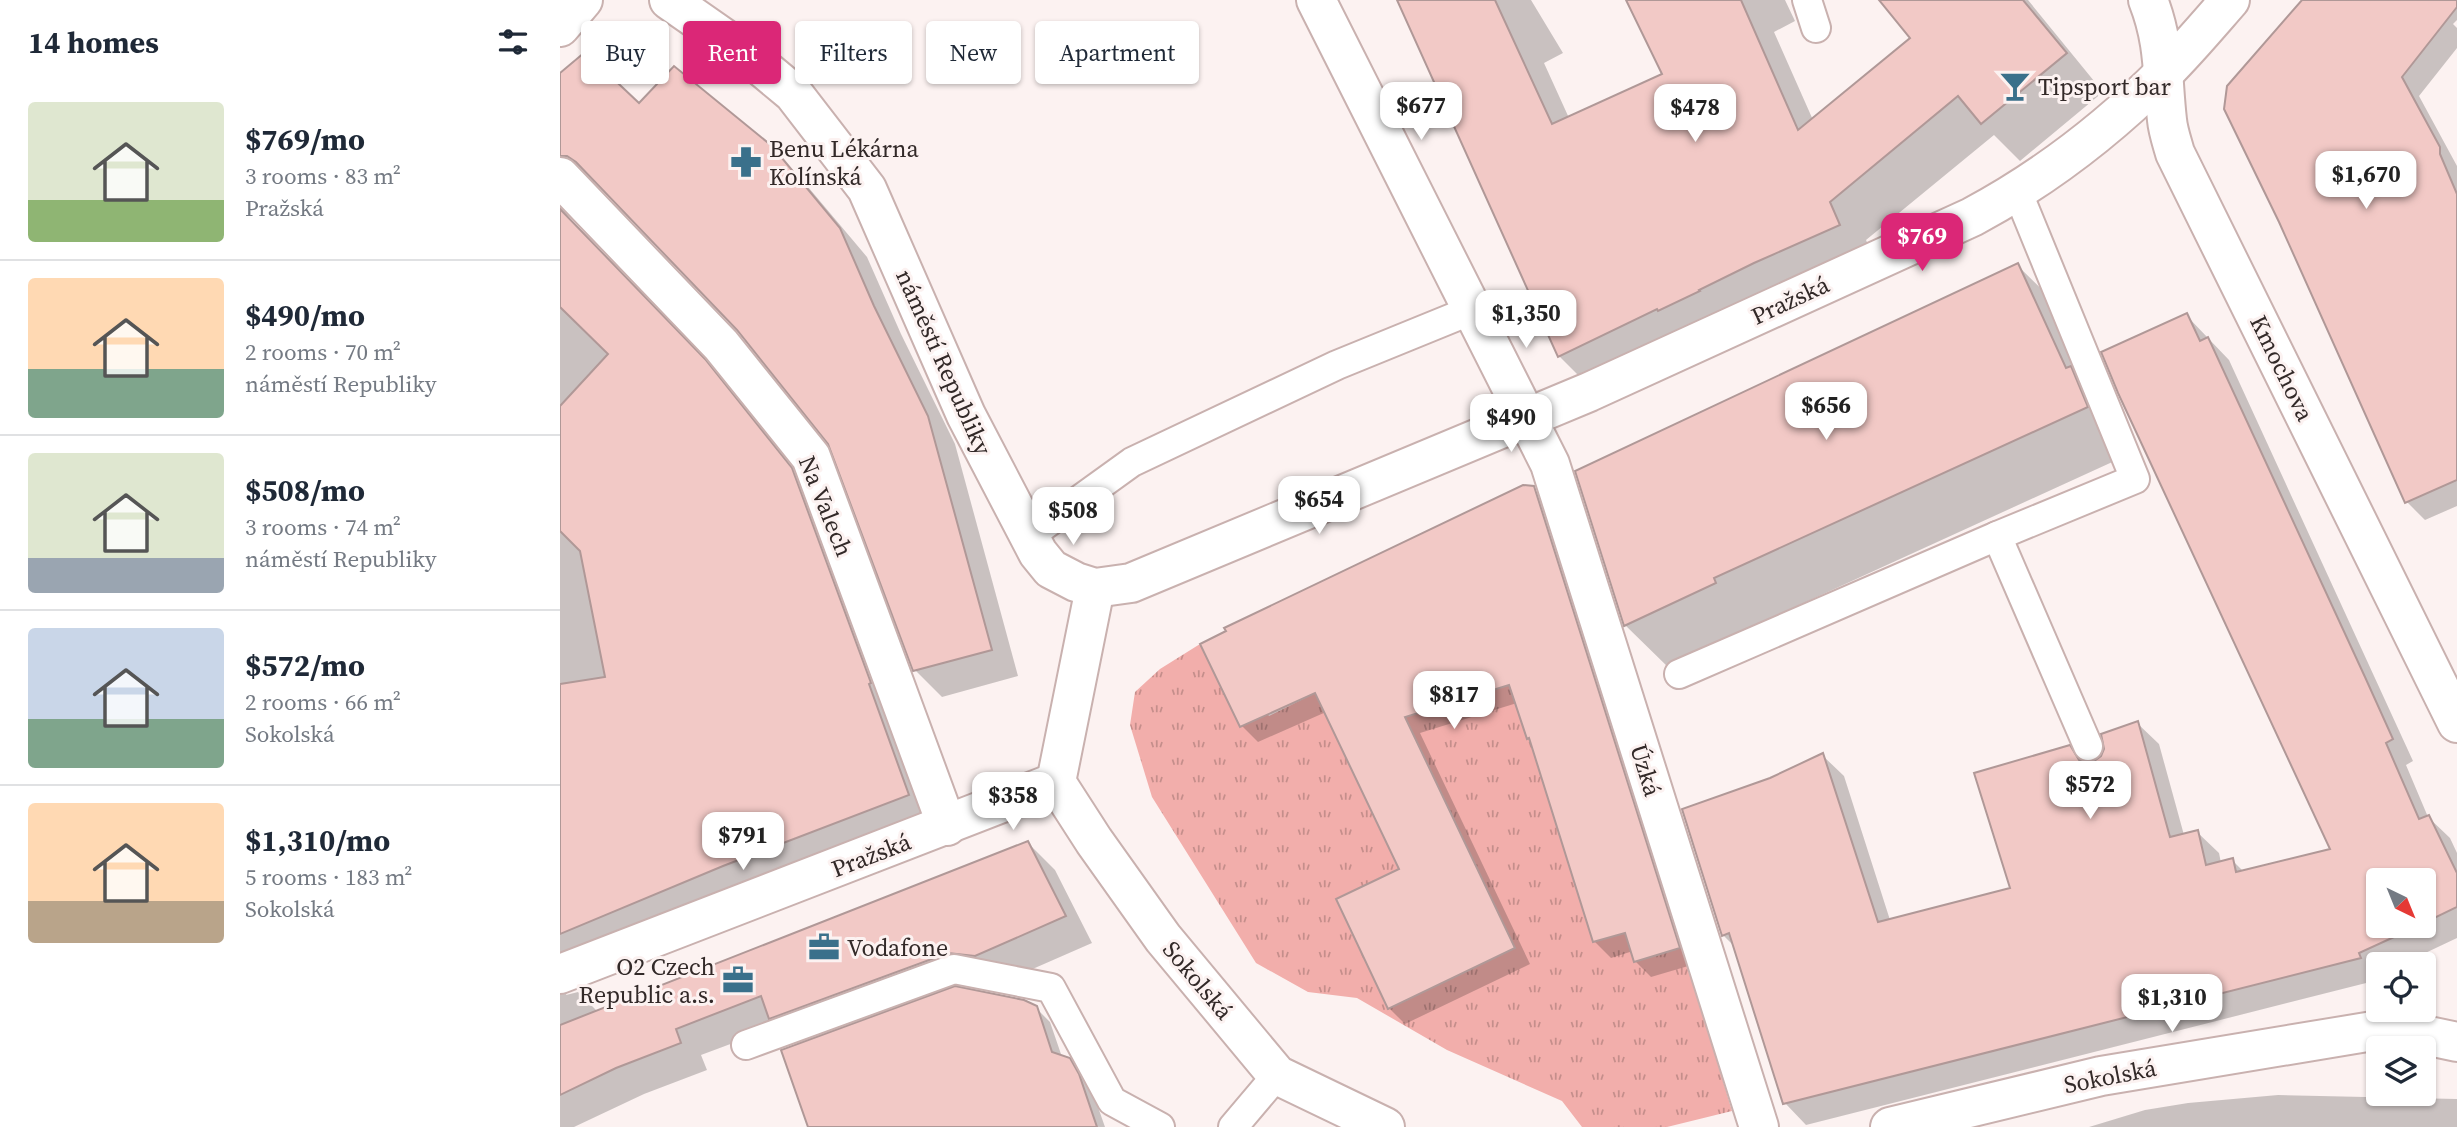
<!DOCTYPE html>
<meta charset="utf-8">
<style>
body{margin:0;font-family:"Source Serif 4",serif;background:#f6f6f7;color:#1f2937;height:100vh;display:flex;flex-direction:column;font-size:26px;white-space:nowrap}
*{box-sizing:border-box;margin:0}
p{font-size:23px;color:#747a83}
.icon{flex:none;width:38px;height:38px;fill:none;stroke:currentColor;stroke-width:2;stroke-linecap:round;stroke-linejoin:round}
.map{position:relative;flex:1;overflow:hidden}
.panel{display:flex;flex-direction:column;background:#fff;width:560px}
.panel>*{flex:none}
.banner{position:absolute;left:21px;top:21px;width:665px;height:63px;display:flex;gap:14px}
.needle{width:46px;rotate:137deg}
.fabs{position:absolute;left:1806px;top:868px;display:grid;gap:14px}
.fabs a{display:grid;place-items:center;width:70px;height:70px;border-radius:7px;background:#fff;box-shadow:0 2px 5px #0004;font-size:35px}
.price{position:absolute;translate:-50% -60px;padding:0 16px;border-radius:14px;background:#fff;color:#222;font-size:23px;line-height:46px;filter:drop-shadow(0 2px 4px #0008)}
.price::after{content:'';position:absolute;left:50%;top:42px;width:21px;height:16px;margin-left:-10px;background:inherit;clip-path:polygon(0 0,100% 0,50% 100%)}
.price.on{background:#db2777;color:#fff}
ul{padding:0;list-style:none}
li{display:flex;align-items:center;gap:21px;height:175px;padding:0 28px}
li+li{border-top:2px solid #e0e1e3}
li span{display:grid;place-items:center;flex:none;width:196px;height:140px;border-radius:7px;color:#555}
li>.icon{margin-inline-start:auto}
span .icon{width:84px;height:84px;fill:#fffc;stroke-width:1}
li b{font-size:30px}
h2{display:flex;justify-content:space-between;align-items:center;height:84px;padding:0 28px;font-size:30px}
.tag{padding:0 24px;border-radius:7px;background:#fff;box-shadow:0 2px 5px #0004;font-size:24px;line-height:63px}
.tag.on{background:#db2777;color:#fff}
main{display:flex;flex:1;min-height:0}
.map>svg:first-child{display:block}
</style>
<main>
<section class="panel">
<h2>14 homes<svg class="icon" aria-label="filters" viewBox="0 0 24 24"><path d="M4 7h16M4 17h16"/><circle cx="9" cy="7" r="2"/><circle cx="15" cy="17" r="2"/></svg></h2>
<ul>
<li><span style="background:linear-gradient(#dfe7d0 70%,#8fb573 0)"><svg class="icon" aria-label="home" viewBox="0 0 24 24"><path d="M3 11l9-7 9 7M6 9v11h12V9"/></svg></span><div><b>$769/mo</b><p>3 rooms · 83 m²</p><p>Pražská</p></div></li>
<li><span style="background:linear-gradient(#ffd9b3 65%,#7fa58c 0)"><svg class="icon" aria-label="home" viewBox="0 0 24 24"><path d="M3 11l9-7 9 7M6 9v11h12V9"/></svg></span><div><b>$490/mo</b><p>2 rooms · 70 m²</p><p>náměstí Republiky</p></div></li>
<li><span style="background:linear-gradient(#dfe7d0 75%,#9aa5b1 0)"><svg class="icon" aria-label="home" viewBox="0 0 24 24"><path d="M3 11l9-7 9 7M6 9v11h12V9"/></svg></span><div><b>$508/mo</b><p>3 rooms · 74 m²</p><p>náměstí Republiky</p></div></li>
<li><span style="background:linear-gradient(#c9d6e8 65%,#7fa58c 0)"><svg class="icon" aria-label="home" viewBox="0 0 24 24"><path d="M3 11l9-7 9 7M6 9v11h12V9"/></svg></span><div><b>$572/mo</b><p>2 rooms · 66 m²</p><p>Sokolská</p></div></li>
<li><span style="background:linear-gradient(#ffd9b3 70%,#b9a48a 0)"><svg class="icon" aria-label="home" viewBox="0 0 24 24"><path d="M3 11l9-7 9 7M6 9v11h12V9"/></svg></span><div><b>$1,310/mo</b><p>5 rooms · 183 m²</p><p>Sokolská</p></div></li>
</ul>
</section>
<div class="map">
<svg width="1897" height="1127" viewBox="0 0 1897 1127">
<defs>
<pattern id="park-tufts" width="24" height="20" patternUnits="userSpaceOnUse" patternTransform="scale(1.75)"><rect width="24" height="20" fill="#f2aeab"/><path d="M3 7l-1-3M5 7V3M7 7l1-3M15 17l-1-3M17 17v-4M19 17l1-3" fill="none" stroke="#c58e8b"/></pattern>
</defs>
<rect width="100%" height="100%" fill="#fcf2f1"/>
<path fill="url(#park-tufts)" d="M 640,644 L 680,726 L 707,713 L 709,716 L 755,693 L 839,869 L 776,899 L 828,1009 L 955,948 L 845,717 L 878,707 L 937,649 L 969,738 L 1033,942 L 1065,933 L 1074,962 L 1123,947 L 1172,1111 L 1107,1127 L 1022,1127 L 1002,1101 L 887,1050 L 797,998 L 748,992 L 696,963 L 592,797 L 570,725 L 575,692 L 600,669 Z"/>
<g fill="#0003" fill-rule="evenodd">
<path d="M 849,0 L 971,0 L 1003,53 L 984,63 L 1009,118 L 1104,75 L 1068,0 L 1225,0 L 1235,21 L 1214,32 L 1253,120 L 1353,38 L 1321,0 L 1468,0 L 1543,92 L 1460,161 L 1434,135 L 1306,240 L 1316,263 L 1037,394 L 999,356 Z"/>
<path d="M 1744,0 L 1897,0 L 1897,20 L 1893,24 L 1897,28 L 1897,48 L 1859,96 L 1897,166 L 1897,506 L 1865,520 L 1847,502 Z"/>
<path d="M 0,76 L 79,106 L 211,148 L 238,175 L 307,257 L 341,334 L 395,444 L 458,676 L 382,697 L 355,670 L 270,442 L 178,329 L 42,187 L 34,182 L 22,182 L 5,199 L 5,211 L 11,221 L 171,389 L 258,497 L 374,822 L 10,987 L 6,995 L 18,992 L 38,1012 L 468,843 L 495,870 L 532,943 L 443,982 L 416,980 L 394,988 L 476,1008 L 490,1022 L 502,1057 L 509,1059 L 523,1074 L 532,1090 L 545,1127 L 250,1127 L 238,1045 L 219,1026 L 141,1055 L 147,1070 L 84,1094 L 14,1127 L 0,1127 Z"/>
<path d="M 1457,265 L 1503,310 L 1572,453 L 1198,624 L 1200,629 L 1111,670 L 1065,625 Z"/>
<path d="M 1626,315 L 1669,360 L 1853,761 L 1846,765 L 1868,817 L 1890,838 L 1897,853 L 1897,938 L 1842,964 L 1818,964 L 1818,980 L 1246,1125 L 1225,1103 L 1175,947 L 1163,935 L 1210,779 L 1262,755 L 1284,776 L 1330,920 L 1453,889 L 1509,747 L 1526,764 L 1535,763 L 1577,723 L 1599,744 L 1624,835 L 1637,832 L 1659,853 L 1661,863 L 1672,860 L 1684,872 L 1772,851 ZM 1818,880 L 1864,880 L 1864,926 L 1818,926 Z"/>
<path d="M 973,488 L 990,505 L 1135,964 L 1091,977 L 1075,961 L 1073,951 L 1051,958 L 1035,942 L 972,741 L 969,738 L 957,703 L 860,733 L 970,964 L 845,1024 L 829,1008 L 841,870 L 766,712 L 698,742 L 682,726 Z"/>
<path d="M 1718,1095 L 1897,1099 L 1897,1127 L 1529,1127 L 1585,1110 L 1628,1103 Z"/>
</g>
<g fill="#f2c9c6" stroke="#b09897" stroke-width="2">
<path d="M 837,0 L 935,0 L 992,124 L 1102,74 L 1066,0 L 1181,0 L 1238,130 L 1350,38 L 1319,0 L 1463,0 L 1507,53 L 1421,124 L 1398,96 L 1270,202 L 1280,225 L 1194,263 L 1139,290 L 1140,291 L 1098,311 L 1097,309 L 998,357 Z"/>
<path d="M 1742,0 L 1897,0 L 1897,7 L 1842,77 L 1880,147 L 1880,154 L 1897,194 L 1897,480 L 1845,503 L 1719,222 L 1664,109 L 1667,86 Z"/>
<path d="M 25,52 L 79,103 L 114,66 L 212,146 L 280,228 L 314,306 L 368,416 L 432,650 L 353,671 L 268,444 L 177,330 L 16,162 L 7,156 L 0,156 L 0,73 Z"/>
<path d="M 0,209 L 145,359 L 232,468 L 311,683 L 309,684 L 349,795 L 163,866 L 0,934 L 0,684 L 45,677 L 20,551 L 0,531 L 0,406 L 48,354 L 0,307 Z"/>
<path d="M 1458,263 L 1506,368 L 1511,366 L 1528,407 L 1154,578 L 1156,583 L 1064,626 L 1015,471 Z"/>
<path d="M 1627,313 L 1640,341 L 1648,337 L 1805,677 L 1833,739 L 1826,743 L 1859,819 L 1869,815 L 1897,873 L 1897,907 L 1864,923 L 1864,880 L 1818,880 L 1818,926 L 1858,926 L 1799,953 L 1801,958 L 1223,1104 L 1169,933 L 1162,936 L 1122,809 L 1210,778 L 1263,753 L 1318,922 L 1450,888 L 1414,773 L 1510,745 L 1519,760 L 1527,763 L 1534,761 L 1541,756 L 1544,749 L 1541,734 L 1578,721 L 1610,837 L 1638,830 L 1646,865 L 1673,858 L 1676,872 L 1770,849 L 1558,393 L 1541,352 Z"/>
<path d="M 963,485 L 974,486 L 1120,948 L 1074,962 L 1065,933 L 1033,942 L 969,738 L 967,739 L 949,685 L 845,717 L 955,948 L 828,1009 L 776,899 L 839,869 L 755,693 L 680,727 L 640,644 L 666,631 L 664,628 Z"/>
<path d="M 468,841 L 506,916 L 415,956 L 388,953 L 209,1019 L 201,996 L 116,1029 L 121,1043 L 56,1068 L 0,1095 L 0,1025 Z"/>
<path d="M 395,986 L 464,1000 L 477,1006 L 492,1052 L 510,1058 L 519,1074 L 537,1127 L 248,1127 L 221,1050 Z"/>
</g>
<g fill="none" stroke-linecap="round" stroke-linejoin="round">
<defs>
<g id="service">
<path d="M 1247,0 L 1256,28"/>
<path d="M 1437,536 L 1575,479 L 1458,193"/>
<path d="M 468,537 L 572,462 L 777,365 L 912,310"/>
<path d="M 1119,674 L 1437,536 L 1528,746"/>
<path d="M 186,1045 L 394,969 L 491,988 L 552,1101 L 600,1127"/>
<path d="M 673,1127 L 717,1075"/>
</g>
<g id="minor">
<path d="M 756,0 L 990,464 L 1199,1127"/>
<path d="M 1588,0 C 1605,43 1602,76 1607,120 C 1608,131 1612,142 1615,153 L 1897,723"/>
<path d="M 0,27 L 23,0"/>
<path d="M 0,177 L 161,345 L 251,457 L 387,826"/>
<path d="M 496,782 L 534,841 L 603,938 L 717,1075 L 825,1127"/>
<path d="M 496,782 L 535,588"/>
<path d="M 0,974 L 496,782"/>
<path d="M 1330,1127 L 1541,1076 L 1831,1028 L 1897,1042"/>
</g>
<path id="tertiary" d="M 109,0 L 185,53 L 233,93 L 307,189 L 406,415 L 478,553 L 491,569 L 516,582 L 535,588 L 571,583 L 1029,392 L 1412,217 C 1483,179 1548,129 1605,72 C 1628,49 1649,24 1670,0"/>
</defs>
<use href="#service" stroke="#c9b1af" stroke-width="32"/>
<use href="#minor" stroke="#c9b1af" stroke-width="42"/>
<use href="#tertiary" stroke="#c9b1af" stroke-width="42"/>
<use href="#service" stroke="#fff" stroke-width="28"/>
<use href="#minor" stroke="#fff" stroke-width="38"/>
<use href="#tertiary" stroke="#fff" stroke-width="38"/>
</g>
<defs>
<symbol id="bar-bare" viewBox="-9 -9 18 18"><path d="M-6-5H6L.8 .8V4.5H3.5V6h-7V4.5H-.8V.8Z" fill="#3a708b" stroke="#fcf2f1" stroke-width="2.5" paint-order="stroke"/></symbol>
<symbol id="pharmacy-bare" viewBox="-9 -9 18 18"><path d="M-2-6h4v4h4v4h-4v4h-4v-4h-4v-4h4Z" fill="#3a708b" stroke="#fcf2f1" stroke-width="2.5" paint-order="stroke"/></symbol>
<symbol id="office-bare" viewBox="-9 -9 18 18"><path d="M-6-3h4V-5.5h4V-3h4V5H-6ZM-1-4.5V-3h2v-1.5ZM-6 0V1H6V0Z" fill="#3a708b" stroke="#fcf2f1" stroke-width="2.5" paint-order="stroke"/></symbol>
</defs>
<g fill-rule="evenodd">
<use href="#bar-bare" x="1433" y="64" width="44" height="44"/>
<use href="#pharmacy-bare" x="164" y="140" width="44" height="44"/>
<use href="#office-bare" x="242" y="925" width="44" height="44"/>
<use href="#office-bare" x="156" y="958" width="44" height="44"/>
</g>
<g text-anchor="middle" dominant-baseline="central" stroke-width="6" stroke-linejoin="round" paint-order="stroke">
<g font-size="24" fill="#322928" stroke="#fcf2f1" text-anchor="start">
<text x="1478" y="86">Tipsport bar</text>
<text x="209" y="148">Benu Lékárna<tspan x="209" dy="28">Kolínská</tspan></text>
<text x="287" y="947">Vodafone</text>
<text x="155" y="966" text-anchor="end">O2 Czech<tspan x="155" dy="28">Republic a.s.</tspan></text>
</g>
<g font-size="24" fill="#322928" stroke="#fcf2f1">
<text transform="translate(1230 300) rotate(-25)">Pražská</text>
<text transform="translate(384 362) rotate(66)">náměstí Republiky</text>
<text transform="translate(1722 368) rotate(64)">Kmochova</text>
<text transform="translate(266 506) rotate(68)">Na Valech</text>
<text transform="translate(1086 770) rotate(73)">Úzká</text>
<text transform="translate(311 855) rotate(-21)">Pražská</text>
<text transform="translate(638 980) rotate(50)">Sokolská</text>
<text transform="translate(1550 1076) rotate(-11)">Sokolská</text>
</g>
</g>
</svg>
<div class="fabs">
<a><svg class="needle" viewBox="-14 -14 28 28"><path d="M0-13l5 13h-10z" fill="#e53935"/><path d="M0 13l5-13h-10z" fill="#747a83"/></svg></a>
<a><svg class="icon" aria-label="locate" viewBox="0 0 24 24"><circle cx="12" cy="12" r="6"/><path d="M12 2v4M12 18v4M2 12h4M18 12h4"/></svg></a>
<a><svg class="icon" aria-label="layers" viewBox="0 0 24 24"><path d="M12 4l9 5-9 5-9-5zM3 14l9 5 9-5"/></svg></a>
</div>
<b class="price" style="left:861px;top:142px">$677</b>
<b class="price" style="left:1135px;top:144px">$478</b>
<b class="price" style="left:1806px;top:211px">$1,670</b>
<b class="price on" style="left:1362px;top:273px">$769</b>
<b class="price" style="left:966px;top:350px">$1,350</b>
<b class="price" style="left:1266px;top:442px">$656</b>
<b class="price" style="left:951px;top:454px">$490</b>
<b class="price" style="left:759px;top:536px">$654</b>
<b class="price" style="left:513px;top:547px">$508</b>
<b class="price" style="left:894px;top:731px">$817</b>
<b class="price" style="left:1530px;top:821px">$572</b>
<b class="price" style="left:453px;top:832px">$358</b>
<b class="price" style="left:183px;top:872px">$791</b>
<b class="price" style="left:1612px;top:1034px">$1,310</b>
<div class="banner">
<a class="tag">Buy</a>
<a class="tag on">Rent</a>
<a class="tag">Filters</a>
<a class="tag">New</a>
<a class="tag">Apartment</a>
</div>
</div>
</main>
